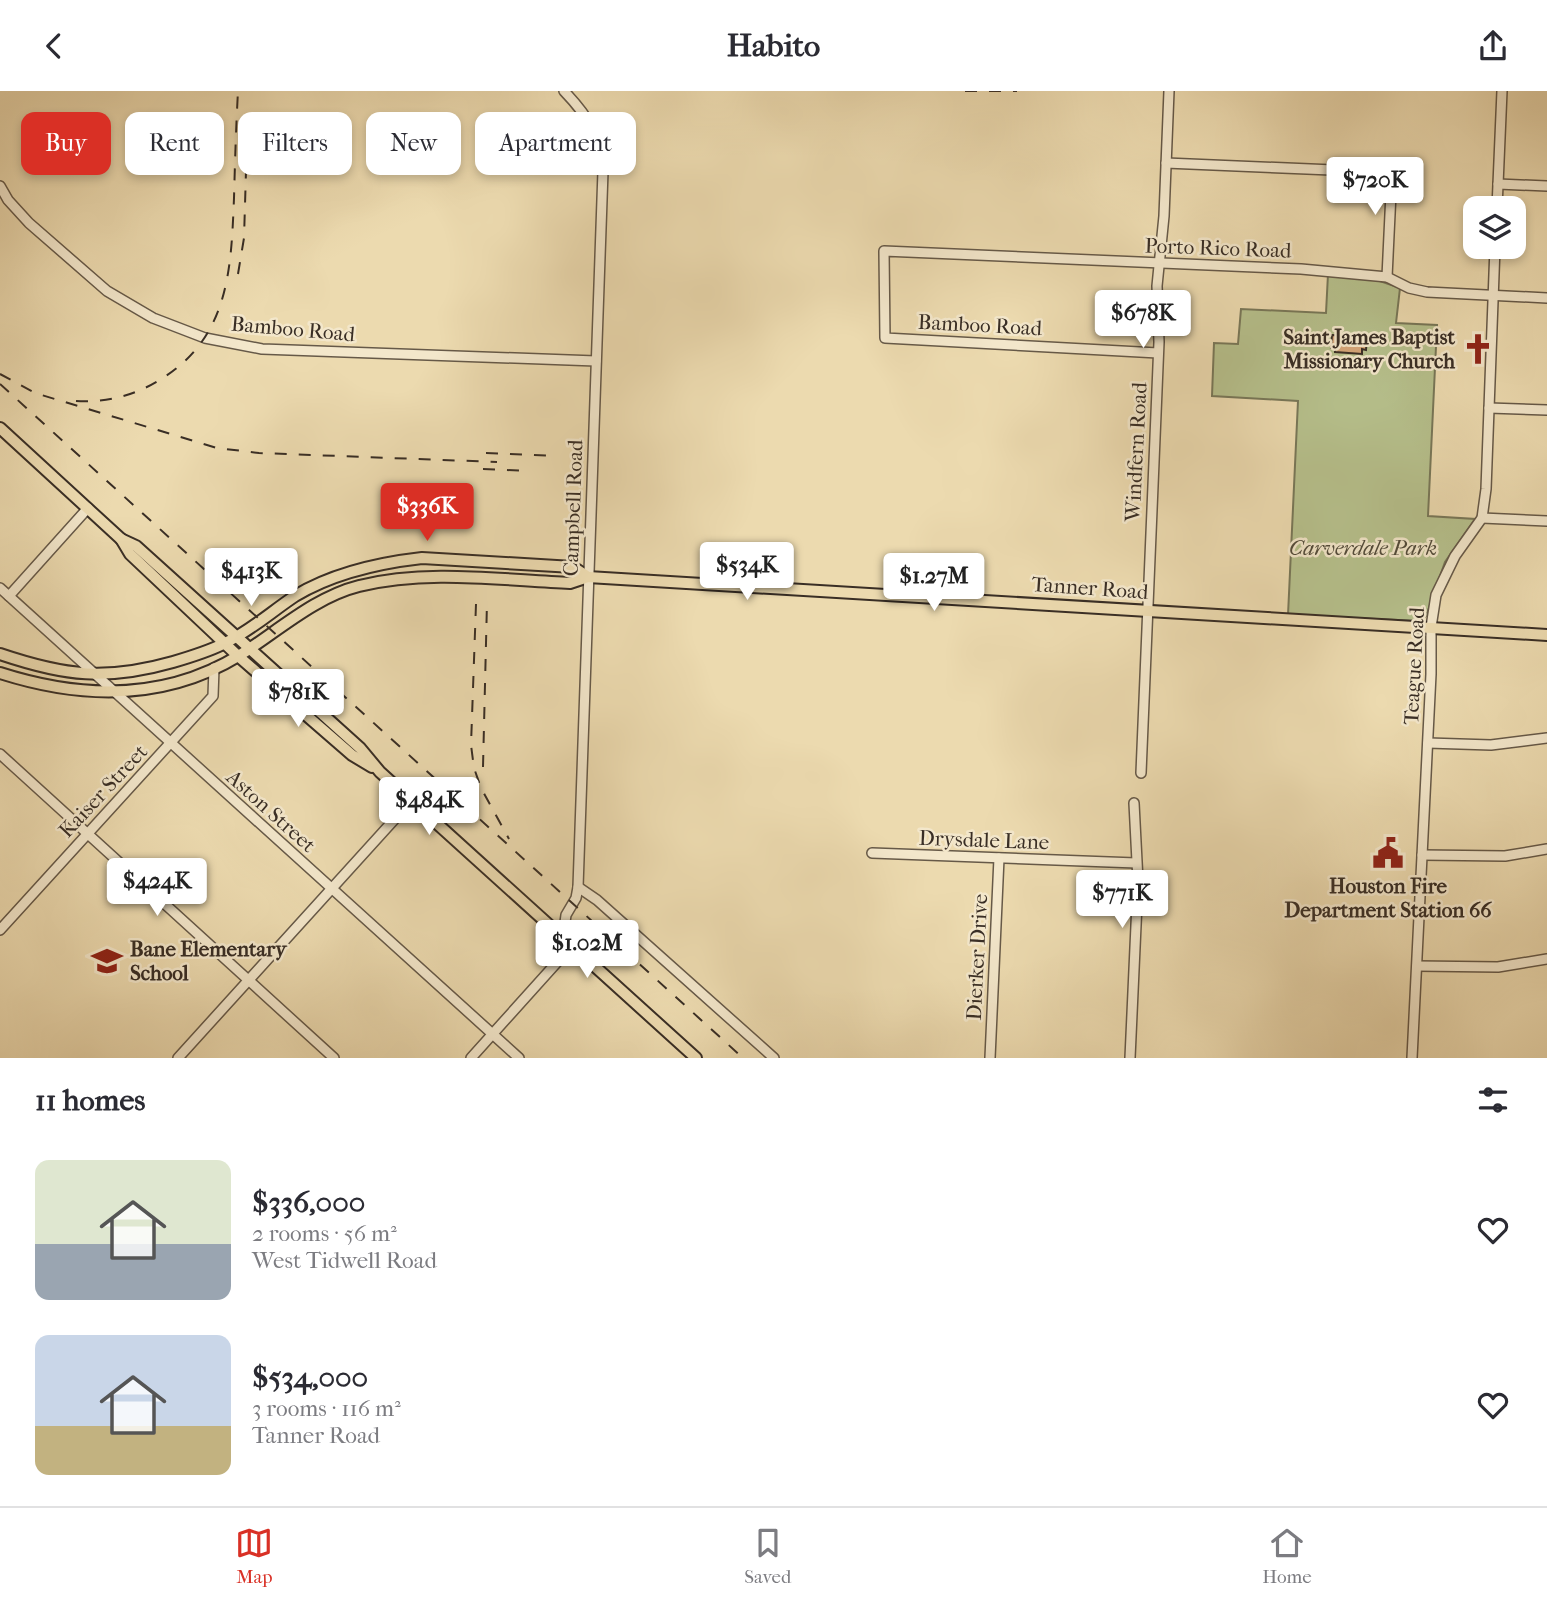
<!DOCTYPE html>
<meta charset="utf-8">
<style>
body{margin:0;font-family:"IM FELL French Canon",serif;background:#f2f2f3;color:#2b2b33;height:100vh;display:flex;flex-direction:column;font-size:26px;white-space:nowrap}
*{box-sizing:border-box;margin:0}
p{font-size:23px;color:#7c7c81}
.icon{flex:none;width:38px;height:38px;fill:none;stroke:currentColor;stroke-width:2;stroke-linecap:round;stroke-linejoin:round}
.map{position:relative;height:967px;overflow:hidden}
.details{display:flex;flex-direction:column;background:#fff;flex:1}
.details>*{flex:none}
.hud{position:absolute;left:21px;top:21px;width:700px;height:63px;display:flex;gap:14px}
.fabs{position:absolute;left:1463px;top:105px;display:grid;gap:14px}
.fabs a{display:grid;place-items:center;width:63px;height:63px;border-radius:14px;background:#fff;box-shadow:0 4px 10px #0003;font-size:35px}
.price{position:absolute;translate:-50% -60px;padding:0 16px;border-radius:7px;background:#fff;color:#222;font-size:23px;line-height:46px;filter:drop-shadow(0 2px 4px #0008)}
.price::after{content:'';position:absolute;left:50%;top:42px;width:21px;height:16px;margin-left:-10px;background:inherit;clip-path:polygon(0 0,100% 0,50% 100%)}
.price.selected{background:#d93025;color:#fff}
ul{padding:0;list-style:none}
li{display:flex;align-items:center;gap:21px;height:175px;padding:0 35px}
li span{display:grid;place-items:center;flex:none;width:196px;height:140px;border-radius:14px;color:#555}
li>.icon{margin-inline-start:auto}
span .icon{width:84px;height:84px;fill:#fffc;stroke-width:1}
li b{font-size:30px}
h2{display:flex;justify-content:space-between;align-items:center;height:84px;padding:0 35px;font-size:30px}
.pill{padding:0 24px;border-radius:14px;background:#fff;box-shadow:0 4px 10px #0003;font-size:24px;line-height:63px}
.pill.selected{background:#d93025;color:#fff}
header{display:flex;justify-content:space-between;align-items:center;height:91px;padding:0 35px;background:#fff;font-size:32px;font-weight:700}
.tab-bar{display:flex;justify-content:space-around;align-items:center;height:98px;border-top:2px solid #e1e1e2;background:#fff;font-size:19px;color:#7c7c81}
.tab-bar a{display:grid;justify-items:center;gap:4px}
.tab-bar .selected{color:#d93025}
.map>svg:first-child{display:block}
</style>
<header><svg class="icon" aria-label="back" viewBox="0 0 24 24"><path d="M15 5l-7 7 7 7"/></svg>Habito<svg class="icon" aria-label="share" viewBox="0 0 24 24"><path d="M12 15V3M7 8l5-5 5 5M5 13v7h14v-7"/></svg></header>
<div class="map">
<svg width="1547" height="967" viewBox="0 0 1547 967">
<rect width="100%" height="100%" fill="#ecdaaf"/>
<filter id="stains"><feTurbulence type="fractalNoise" baseFrequency=".00286" numOctaves="4"/><feColorMatrix values="0 0 0 0 .2 0 0 0 0 .09 0 0 0 0 .02 0 0 0 .5 -.17"/></filter>
<radialGradient id="worn" r=".72"><stop offset=".6" stop-color="#630" stop-opacity="0"/><stop offset="1" stop-color="#630" stop-opacity=".3"/></radialGradient>
<path fill="#b6c08c" stroke="#787758" stroke-width="2" d="M 1328,183 L 1377,189 L 1400,197 L 1396,232 L 1437,234 L 1428,425 L 1475,428 L 1445,471 L 1426,525 L 1420,530 L 1288,524 L 1298,310 L 1212,305 L 1214,252 L 1238,253 L 1241,218 L 1326,222 Z"/>
<path fill="#d6a679" stroke="#392e25" stroke-width="2" d="M 1332,244 L 1367,246 L 1366,259 L 1362,258 L 1362,263 L 1335,261 L 1335,257 L 1331,257 Z"/>
<g fill="none" stroke-linecap="round" stroke-linejoin="round">
<defs>
<g id="minor">
<path d="M 1166,72 L 1380,81 L 1388,87 L 1391,102 L 1387,186"/>
<path d="M 1498,93 L 1547,95"/>
<path d="M 0,95 L 8,109 L 29,132 L 107,200 L 153,227 L 205,247 L 262,258 L 596,270"/>
<path d="M 1497,117 L 1502,0"/>
<path d="M 1158,262 L 885,247 L 884,160 L 1301,178 L 1387,186 L 1409,197 L 1427,201 L 1547,207"/>
<path d="M 1489,317 L 1547,319"/>
<path d="M 1482,427 L 1547,430"/>
<path d="M 0,497 L 519,967"/>
<path d="M 9,505 L 88,417"/>
<path d="M 1428,652 L 1491,654 L 1547,647"/>
<path d="M 0,663 L 334,967"/>
<path d="M 1141,682 L 1159,251 L 1157,195 L 1164,125 L 1169,0"/>
<path d="M 872,762 L 1136,772"/>
<path d="M 1422,764 L 1505,765 L 1547,758"/>
<path d="M 578,796 L 597,809 L 774,967"/>
<path d="M 0,839 L 213,605 L 214,577"/>
<path d="M 1417,875 L 1498,876 L 1547,868"/>
<path d="M 178,967 L 412,709"/>
<path d="M 471,967 L 560,868 L 566,824 L 576,807 L 578,796 L 603,80 C 602,46 587,24 564,0"/>
<path d="M 990,967 L 999,767"/>
<path d="M 1130,967 L 1138,790 L 1134,712"/>
<path d="M 1412,967 L 1431,583 L 1431,536 L 1436,504 L 1455,465 L 1482,427 L 1486,398 L 1495,156"/>
</g>
<g id="major">
<path d="M 0,337 L 121,448 L 130,463 L 238,565 L 352,664 L 372,676"/>
<path d="M 121,448 L 136,455 L 360,657 L 380,681 L 696,967"/>
<path d="M 0,563 C 65,585 106,590 173,571 C 190,566 207,561 223,553 C 249,541 271,521 295,505 C 333,482 378,472 422,467 L 573,476 L 588,486"/>
<path d="M 0,582 C 81,608 165,610 240,564 C 278,540 315,506 359,495 C 427,478 501,489 570,492 L 588,486 L 1547,544"/>
</g>
</defs>
<use href="#minor" stroke="#665948" stroke-width="12"/>
<use href="#major" stroke="#392e25" stroke-width="14"/>
<use href="#minor" stroke="#f3e7cb" stroke-width="9"/>
<use href="#major" stroke="#ecdaaf" stroke-width="10"/>
<g stroke="#392e25" stroke-width="2" stroke-dasharray="12 12" stroke-linecap="butt">
<path d="M 965,0 L 1017,0"/>
<path d="M 238,183 L 244,147 L 247,47"/>
<path d="M 0,283 L 35,302 L 217,357 L 259,362 L 497,371"/>
<path d="M 0,293 L 743,967"/>
<path d="M 76,310 C 105,312 133,305 158,290 C 229,248 231,180 234,107 C 235,71 236,36 238,0"/>
<path d="M 486,362 L 555,365"/>
<path d="M 483,378 L 529,380"/>
<path d="M 476,513 L 471,654 L 474,677 L 481,697 L 509,748"/>
<path d="M 483,676 L 487,511"/>
</g>
</g>
<defs>
<symbol id="church-bare" viewBox="-9 -9 18 18"><path d="M-1.2-6h2.4v3.5h3.3v2.4h-3.3V6h-2.4V-.1h-3.3v-2.4h3.3Z" fill="#8f2418" stroke="#f3e7cb" stroke-width="2.5" paint-order="stroke"/></symbol>
<symbol id="civic-bare" viewBox="-9 -9 18 18"><path d="M-.6-6.5H3V-4.5H.6V-3L4-1V1h2V6H-6V1h2V-1L-.6-3ZM-1.2 2.5V6h2.4V2.5Z" fill="#8f2418" stroke="#f3e7cb" stroke-width="2.5" paint-order="stroke"/></symbol>
<symbol id="school-bare" viewBox="-9 -9 18 18"><path d="M0-5L7-2L0 1L-7-2ZM-4 1L0 2.5L4 1V4Q0 6-4 4Z" fill="#8f2418" stroke="#f3e7cb" stroke-width="2.5" paint-order="stroke"/></symbol>
</defs>
<g fill-rule="evenodd">
<use href="#church-bare" x="1456" y="236" width="44" height="44"/>
<use href="#civic-bare" x="1366" y="740" width="44" height="44"/>
<use href="#school-bare" x="85" y="848" width="44" height="44"/>
</g>
<g text-anchor="middle" dominant-baseline="central" stroke-width="5" stroke-linejoin="round" paint-order="stroke">
<g font-size="21" fill="#392e25" stroke="#f3e7cb">
<text transform="translate(1218 157) rotate(2)">Porto Rico Road</text>
<text transform="translate(980 234) rotate(3)">Bamboo Road</text>
<text transform="translate(293 238) rotate(5)">Bamboo Road</text>
<text transform="translate(1136 361) rotate(-87)">Windfern Road</text>
<text transform="translate(573 417) rotate(-88)">Campbell Road</text>
<text transform="translate(1090 497) rotate(4)">Tanner Road</text>
<text transform="translate(1414 575) rotate(-87)">Teague Road</text>
<text transform="translate(103 700) rotate(-47)">Kaiser Street</text>
<text transform="translate(271 720) rotate(42)">Aston Street</text>
<text transform="translate(984 749) rotate(2)">Drysdale Lane</text>
<text transform="translate(977 866) rotate(-87)">Dierker Drive</text>
</g>
<g font-size="21" font-weight="bold" fill="#392e25" stroke="#f3e7cb" text-anchor="end">
<text x="1455" y="246">Saint James Baptist<tspan x="1455" dy="24">Missionary Church</tspan></text>
<text x="1388" y="795" text-anchor="middle">Houston Fire<tspan x="1388" dy="24">Department Station 66</tspan></text>
<text x="130" y="858" text-anchor="start">Bane Elementary<tspan x="130" dy="24">School</tspan></text>
</g>
<g font-size="21" font-style="italic" fill="#524b3a" stroke="#f3e7cb">
<text x="1363" y="457">Carverdale Park</text>
</g>
</g>
<rect width="100%" height="100%" filter="url(#stains)"/>
<rect width="100%" height="100%" fill="url(#worn)"/>
</svg>
<div class="fabs">
<a><svg class="icon" aria-label="layers" viewBox="0 0 24 24"><path d="M12 4l9 5-9 5-9-5zM3 14l9 5 9-5"/></svg></a>
</div>
<b class="price" style="left:1375px;top:126px">$720K</b>
<b class="price" style="left:1143px;top:259px">$678K</b>
<b class="price selected" style="left:427px;top:452px">$336K</b>
<b class="price" style="left:747px;top:511px">$534K</b>
<b class="price" style="left:251px;top:517px">$413K</b>
<b class="price" style="left:934px;top:522px">$1.27M</b>
<b class="price" style="left:298px;top:638px">$781K</b>
<b class="price" style="left:429px;top:746px">$484K</b>
<b class="price" style="left:157px;top:827px">$424K</b>
<b class="price" style="left:1122px;top:839px">$771K</b>
<b class="price" style="left:587px;top:889px">$1.02M</b>
<div class="hud">
<a class="pill selected">Buy</a>
<a class="pill">Rent</a>
<a class="pill">Filters</a>
<a class="pill">New</a>
<a class="pill">Apartment</a>
</div>
</div>
<section class="details">
<h2>11 homes<svg class="icon" aria-label="filters" viewBox="0 0 24 24"><path d="M4 7h16M4 17h16"/><circle cx="9" cy="7" r="2"/><circle cx="15" cy="17" r="2"/></svg></h2>
<ul>
<li><span style="background:linear-gradient(#dfe7d0 60%,#9aa5b1 0)"><svg class="icon" aria-label="home" viewBox="0 0 24 24"><path d="M3 11l9-7 9 7M6 9v11h12V9"/></svg></span><div><b>$336,000</b><p>2 rooms · 56 m²</p><p>West Tidwell Road</p></div><svg class="icon" aria-label="heart" viewBox="0 0 24 24"><path d="M12 20l-8-8c-3-5 5-10 8-4 3-6 11-1 8 4z"/></svg></li>
<li><span style="background:linear-gradient(#c9d6e8 65%,#c2b280 0)"><svg class="icon" aria-label="home" viewBox="0 0 24 24"><path d="M3 11l9-7 9 7M6 9v11h12V9"/></svg></span><div><b>$534,000</b><p>3 rooms · 116 m²</p><p>Tanner Road</p></div><svg class="icon" aria-label="heart" viewBox="0 0 24 24"><path d="M12 20l-8-8c-3-5 5-10 8-4 3-6 11-1 8 4z"/></svg></li>
</ul>
</section>
<nav class="tab-bar">
<a class="selected"><svg class="icon" aria-label="map" viewBox="0 0 24 24"><path d="M3 6l6-2 6 2 6-2v14l-6 2-6-2-6 2zM9 4v14M15 6v14"/></svg>Map</a>
<a><svg class="icon" aria-label="saved" viewBox="0 0 24 24"><path d="M7 4h10v16l-5-4-5 4z"/></svg>Saved</a>
<a><svg class="icon" aria-label="home" viewBox="0 0 24 24"><path d="M3 11l9-7 9 7M6 9v11h12V9"/></svg>Home</a>
</nav>
